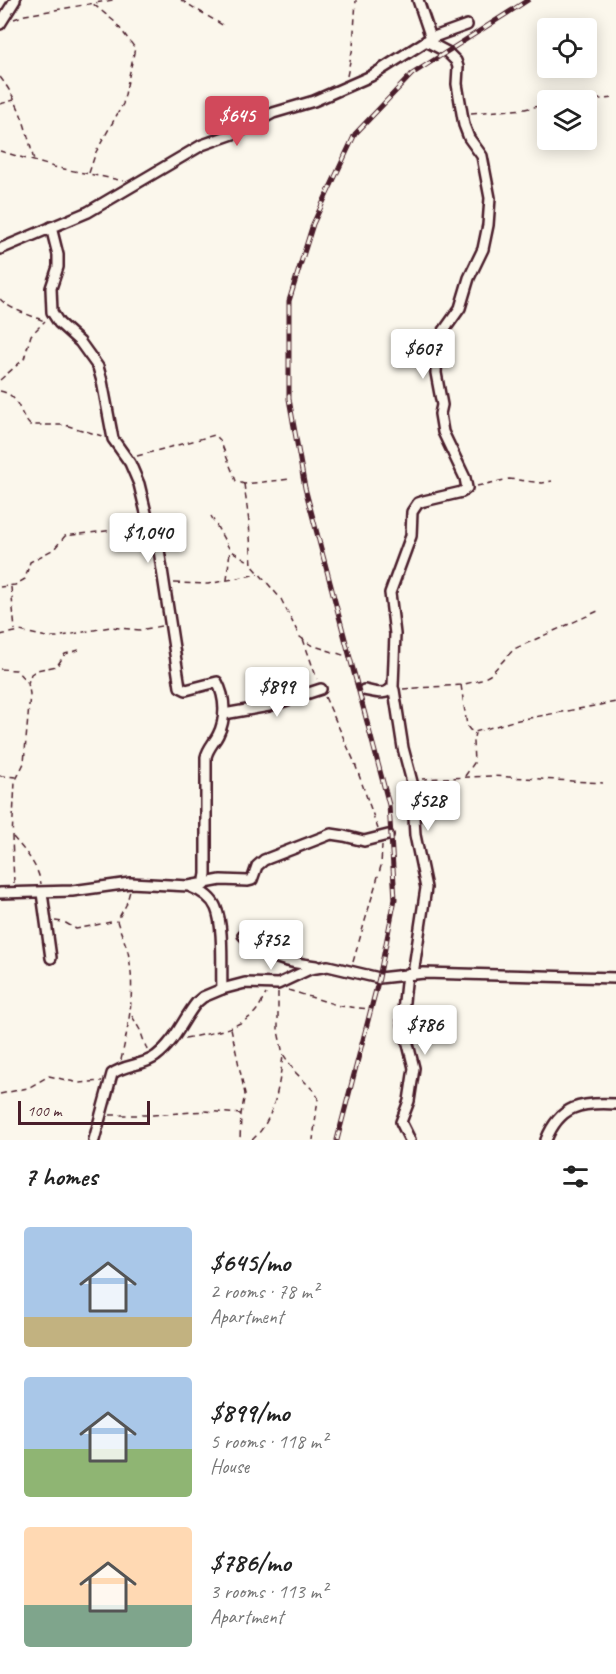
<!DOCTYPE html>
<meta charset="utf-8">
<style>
body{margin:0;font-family:Caveat,sans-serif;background:#f6f6f6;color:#222;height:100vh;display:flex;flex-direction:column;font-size:22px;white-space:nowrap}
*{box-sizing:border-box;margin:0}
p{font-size:20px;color:#767676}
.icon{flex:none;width:33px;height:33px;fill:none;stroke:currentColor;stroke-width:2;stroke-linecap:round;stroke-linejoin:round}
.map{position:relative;height:1140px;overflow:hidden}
.panel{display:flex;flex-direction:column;background:#fff;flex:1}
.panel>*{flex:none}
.fabs{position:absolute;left:537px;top:18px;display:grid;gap:12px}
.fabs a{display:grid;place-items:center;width:60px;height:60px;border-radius:6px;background:#fff;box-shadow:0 3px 15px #0003;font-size:30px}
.scale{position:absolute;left:18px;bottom:15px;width:132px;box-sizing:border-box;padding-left:6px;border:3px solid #4a1f2b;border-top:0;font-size:16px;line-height:21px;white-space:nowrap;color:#4a1f2b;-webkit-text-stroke:4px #fbf7ec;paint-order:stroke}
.price{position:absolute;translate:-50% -51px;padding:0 14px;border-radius:6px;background:#fff;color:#222;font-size:20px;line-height:39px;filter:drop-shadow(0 2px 3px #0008)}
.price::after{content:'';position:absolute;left:50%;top:36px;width:18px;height:14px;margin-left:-9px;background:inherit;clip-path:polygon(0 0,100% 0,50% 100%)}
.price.selected{background:#d1495b;color:#fff}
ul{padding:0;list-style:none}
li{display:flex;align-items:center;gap:18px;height:150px;padding:0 24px}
li span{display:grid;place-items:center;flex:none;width:168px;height:120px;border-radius:6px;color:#555}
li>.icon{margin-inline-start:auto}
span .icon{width:72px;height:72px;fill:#fffc;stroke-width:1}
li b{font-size:26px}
h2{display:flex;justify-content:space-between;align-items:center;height:72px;padding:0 24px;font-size:26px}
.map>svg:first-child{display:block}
</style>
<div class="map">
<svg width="616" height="1140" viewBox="0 0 616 1140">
<rect width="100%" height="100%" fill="#fbf7ec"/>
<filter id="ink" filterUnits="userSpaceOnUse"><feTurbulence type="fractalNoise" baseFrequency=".0167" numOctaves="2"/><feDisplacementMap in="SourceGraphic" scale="12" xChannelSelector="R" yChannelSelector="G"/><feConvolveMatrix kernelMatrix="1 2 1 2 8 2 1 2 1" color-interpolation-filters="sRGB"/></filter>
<g filter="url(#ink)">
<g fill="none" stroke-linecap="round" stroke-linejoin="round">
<defs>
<g id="street">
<path d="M 418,0 L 431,38"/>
<path d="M 0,24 L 15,0"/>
<path d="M 51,227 L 58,255 L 58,267 L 51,288 L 52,312 L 59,323 L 80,342 L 98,367 L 102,381 L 113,439 L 130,463 L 139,484 L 149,525 L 159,550 L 180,687 L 186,690 L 217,682 C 226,698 226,719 218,735 C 214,743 208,748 206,757 L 206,874 L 204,885"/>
<path d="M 0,249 L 88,212 L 202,145 L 239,132 L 273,113 L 314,101 L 371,76 L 431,38 L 467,25"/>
<path d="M 364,690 C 375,692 386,697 393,686 L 395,634 L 390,593 L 411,536 L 412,512 L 418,503 L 424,501 L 462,492 L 467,488 L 465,478 L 443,432 L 440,414 L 442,405 L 436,373 L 437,351 L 443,332 L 460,308 L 469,278 L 483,249 L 488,225 L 490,198 L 482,156 L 469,138 L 464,125 L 457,84 L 458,67 L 456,61 L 447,52 L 426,41"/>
<path d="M 394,690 L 403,748 L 412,782 L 415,835 L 426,888 L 413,974"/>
<path d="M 224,714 L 269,706 L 321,689"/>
<path d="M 191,887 C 201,891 212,898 216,908 C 224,926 221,968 222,989"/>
<path d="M 0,893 L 72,891 L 130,883 L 189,886 L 221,880 L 248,881 L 252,880 L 257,866 L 264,860 L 331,834 L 344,836 L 364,841 L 388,835"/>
<path d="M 42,893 L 51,958"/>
<path d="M 243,935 C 266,958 284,962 316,966"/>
<path d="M 407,974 L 402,1020 L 414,1068 L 409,1101 L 401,1122 L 410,1140"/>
<path d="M 94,1140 L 112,1074 C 124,1064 144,1066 156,1056 C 175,1042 183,1019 197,1002 L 203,997 L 222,989 L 245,983 L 278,984 L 310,969 L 328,966 L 379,978 L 424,973 L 616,978"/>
<path d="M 546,1140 C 560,1105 581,1102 616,1104"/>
</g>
</defs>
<use href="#street" stroke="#4a1f2b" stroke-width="14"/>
<g stroke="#4a1f2b" stroke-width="1.5" stroke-dasharray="6 4.5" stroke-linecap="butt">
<path d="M 181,0 L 224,26"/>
<path d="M 14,19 L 25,15 L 113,0"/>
<path d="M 347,76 L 353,47 L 356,0"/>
<path d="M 0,77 C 20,102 27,131 34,161"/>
<path d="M 585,100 L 616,98"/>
<path d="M 0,104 L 14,100"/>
<path d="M 471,113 L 525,109 L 548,104"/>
<path d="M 0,151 L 54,167 L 124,181"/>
<path d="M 89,173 L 96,152 L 123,104 L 135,48 L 115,22 L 92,3"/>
<path d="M 0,299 C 12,311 29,314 44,321"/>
<path d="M 0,380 L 24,359 L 31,335 L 45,321"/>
<path d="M 0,391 C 20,395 18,413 30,425 L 65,425 L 102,436"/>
<path d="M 137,456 L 215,435 L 220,440 L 236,481 L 244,484 L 291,479"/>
<path d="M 244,484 L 249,522 L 252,565 L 281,599 L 300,637 L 311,645 L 346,656"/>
<path d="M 477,486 L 509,479 L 542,483 L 552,481"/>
<path d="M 211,516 L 230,550 L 250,562"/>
<path d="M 227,580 L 230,550"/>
<path d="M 174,583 L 208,584 L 258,574"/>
<path d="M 0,587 L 15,585 L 25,579 L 30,562 L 54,549 L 65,536 L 139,527"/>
<path d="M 11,587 L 15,630"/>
<path d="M 0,635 L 20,631 L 47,637 L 57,637 L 110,627 L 140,630 L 161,626"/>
<path d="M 303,639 L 317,679"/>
<path d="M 0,669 L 16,670 L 27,682"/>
<path d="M 461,685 L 467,726 L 470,730 L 475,732 L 513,721 L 616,702"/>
<path d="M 403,689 L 461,685 L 481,680 L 490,675 L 514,649 L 598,611"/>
<path d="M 325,697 L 354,761 L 378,829"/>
<path d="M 0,776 L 17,777"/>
<path d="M 465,776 L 474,763 L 473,742 L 475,733"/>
<path d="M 422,779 L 493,776 L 603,783"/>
<path d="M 13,837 C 25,851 38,865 41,884"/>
<path d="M 14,883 L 12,837 L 15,782 L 24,763 L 30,694 L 28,683 L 31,674 L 37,670 L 57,666 L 65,654 L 79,650"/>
<path d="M 55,921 L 64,922 L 76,929 L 116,921"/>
<path d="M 353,962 L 381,866 L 382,845"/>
<path d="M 288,990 L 340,1006 L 370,1009"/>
<path d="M 278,992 L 278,1031 L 283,1054 L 296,1073 L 315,1092 L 318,1098 L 313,1140"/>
<path d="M 132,1016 L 140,1030 L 147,1050"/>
<path d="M 231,1028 L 245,1094 L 241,1114 L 240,1140"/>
<path d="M 185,1038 C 207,1034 241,1029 256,1011 C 260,1006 263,999 266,994"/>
<path d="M 121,1060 C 129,1024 136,989 128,952 C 125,941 120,931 117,921 L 126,905 L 130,891"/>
<path d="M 0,1094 L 28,1088 L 49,1076 L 79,1083 L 102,1081"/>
<path d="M 110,1115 L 153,1115 L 205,1111 L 241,1114"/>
<path d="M 252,1140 C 275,1120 279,1085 283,1056"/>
</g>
<use href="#street" stroke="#fbf7ec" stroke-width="9"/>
<defs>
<path id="rail" d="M 337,1140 L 379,978 L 395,899 L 389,805 L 305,488 L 289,399 L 289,301 L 313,224 L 355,134 L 412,74 L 528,0"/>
</defs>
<use href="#rail" stroke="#4a1f2b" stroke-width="5"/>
<use href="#rail" stroke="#fbf7ec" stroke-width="3" stroke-dasharray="9" stroke-linecap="butt"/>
</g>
</g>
</svg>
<div class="fabs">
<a><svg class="icon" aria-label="locate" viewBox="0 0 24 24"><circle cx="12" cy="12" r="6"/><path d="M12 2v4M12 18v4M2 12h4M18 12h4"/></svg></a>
<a><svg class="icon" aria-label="layers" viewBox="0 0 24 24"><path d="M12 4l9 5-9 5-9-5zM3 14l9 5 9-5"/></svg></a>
</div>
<div class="scale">100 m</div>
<b class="price selected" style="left:237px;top:147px">$645</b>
<b class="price" style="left:423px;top:380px">$607</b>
<b class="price" style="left:148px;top:564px">$1,040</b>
<b class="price" style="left:277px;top:718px">$899</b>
<b class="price" style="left:428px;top:832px">$528</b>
<b class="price" style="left:271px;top:971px">$752</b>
<b class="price" style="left:425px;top:1056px">$786</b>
</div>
<section class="panel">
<h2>7 homes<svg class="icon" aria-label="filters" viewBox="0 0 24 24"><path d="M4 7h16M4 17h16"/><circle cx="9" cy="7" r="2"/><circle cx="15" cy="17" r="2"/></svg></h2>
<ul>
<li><span style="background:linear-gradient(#a9c7e8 75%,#c2b280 0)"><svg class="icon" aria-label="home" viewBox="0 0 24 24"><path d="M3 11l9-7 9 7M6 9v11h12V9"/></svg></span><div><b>$645/mo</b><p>2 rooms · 78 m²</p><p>Apartment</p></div></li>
<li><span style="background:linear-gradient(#a9c7e8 60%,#8fb573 0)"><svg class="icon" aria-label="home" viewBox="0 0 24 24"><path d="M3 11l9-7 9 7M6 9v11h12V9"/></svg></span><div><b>$899/mo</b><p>5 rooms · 118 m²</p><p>House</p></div></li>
<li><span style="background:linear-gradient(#ffd9b3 65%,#7fa58c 0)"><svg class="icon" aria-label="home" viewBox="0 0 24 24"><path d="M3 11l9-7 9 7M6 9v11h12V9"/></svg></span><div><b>$786/mo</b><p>3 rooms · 113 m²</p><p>Apartment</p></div></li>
</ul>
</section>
